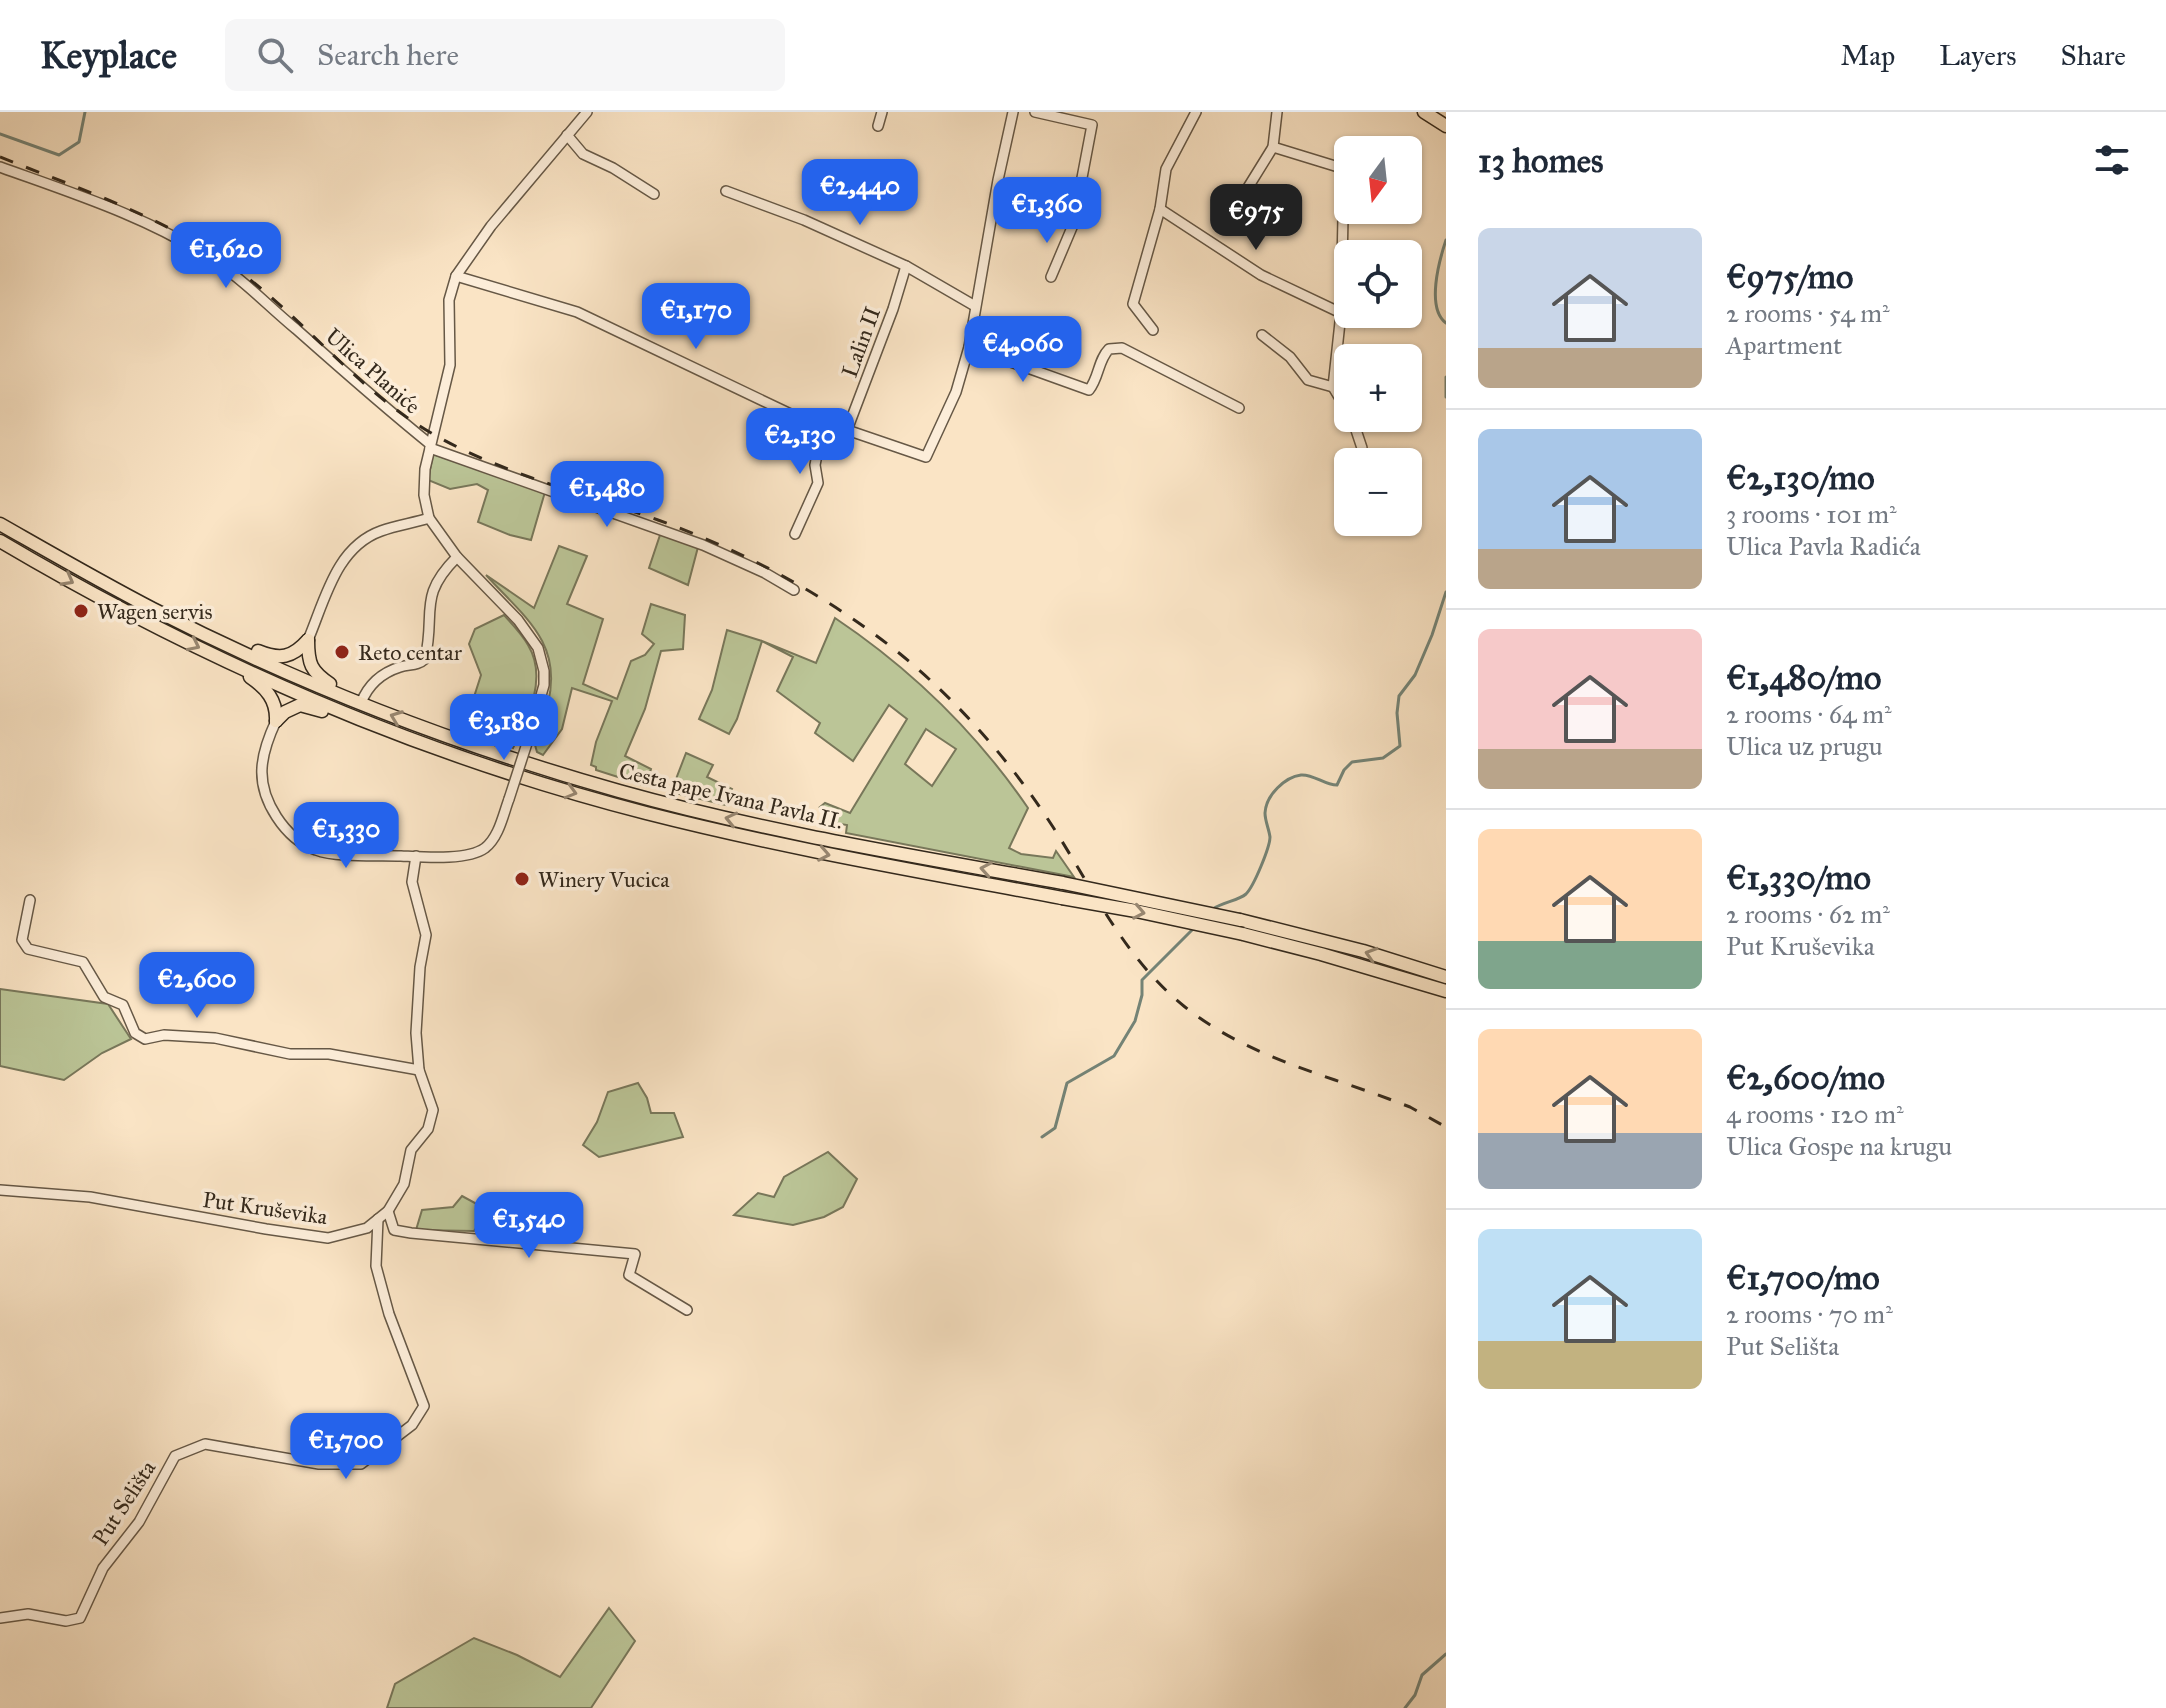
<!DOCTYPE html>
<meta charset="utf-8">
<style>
body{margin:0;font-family:"IM FELL Great Primer",serif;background:#f6f6f7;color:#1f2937;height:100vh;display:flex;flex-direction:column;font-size:30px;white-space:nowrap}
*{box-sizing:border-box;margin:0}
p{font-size:26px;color:#747a83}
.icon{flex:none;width:44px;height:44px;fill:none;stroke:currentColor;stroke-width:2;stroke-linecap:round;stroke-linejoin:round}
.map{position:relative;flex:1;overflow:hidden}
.side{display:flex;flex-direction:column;background:#fff;width:720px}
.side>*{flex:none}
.needle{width:52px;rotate:195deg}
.tools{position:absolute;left:1334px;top:24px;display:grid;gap:16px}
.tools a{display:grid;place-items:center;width:88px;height:88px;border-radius:12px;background:#fff;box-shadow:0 2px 6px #0004;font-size:40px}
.price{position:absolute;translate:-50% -68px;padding:0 18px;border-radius:16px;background:#2563eb;color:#fff;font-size:26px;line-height:52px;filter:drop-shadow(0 2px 4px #0008)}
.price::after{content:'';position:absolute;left:50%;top:48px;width:24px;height:18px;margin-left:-12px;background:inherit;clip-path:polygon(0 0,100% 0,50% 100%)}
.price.active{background:#222;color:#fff}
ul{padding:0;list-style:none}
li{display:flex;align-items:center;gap:24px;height:200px;padding:0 32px}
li+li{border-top:2px solid #e0e1e3}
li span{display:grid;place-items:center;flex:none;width:224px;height:160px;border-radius:12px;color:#555}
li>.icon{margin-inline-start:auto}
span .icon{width:96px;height:96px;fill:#fffc;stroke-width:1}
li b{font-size:34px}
h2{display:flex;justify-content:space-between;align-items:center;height:96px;padding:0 32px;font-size:34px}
header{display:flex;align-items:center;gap:48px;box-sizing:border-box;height:112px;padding:0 40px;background:#fff;border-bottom:2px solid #e0e1e3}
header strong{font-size:38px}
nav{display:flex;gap:44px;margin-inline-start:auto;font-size:28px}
.search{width:560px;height:72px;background:#f6f6f7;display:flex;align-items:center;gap:20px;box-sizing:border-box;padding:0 28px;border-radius:12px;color:#747a83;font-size:30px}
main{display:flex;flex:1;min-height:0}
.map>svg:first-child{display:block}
</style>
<header>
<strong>Keyplace</strong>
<div class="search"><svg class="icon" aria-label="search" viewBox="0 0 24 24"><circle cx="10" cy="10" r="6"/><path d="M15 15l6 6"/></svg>Search here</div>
<nav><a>Map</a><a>Layers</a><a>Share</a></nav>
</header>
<main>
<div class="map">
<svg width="1446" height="1596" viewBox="0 0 1446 1596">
<rect width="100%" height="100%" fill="#fae4c5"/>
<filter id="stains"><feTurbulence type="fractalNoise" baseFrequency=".0025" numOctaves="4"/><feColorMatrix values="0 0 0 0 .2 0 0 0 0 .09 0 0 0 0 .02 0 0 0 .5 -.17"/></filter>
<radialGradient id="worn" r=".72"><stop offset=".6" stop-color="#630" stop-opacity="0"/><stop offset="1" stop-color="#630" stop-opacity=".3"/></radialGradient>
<g fill="#bbc597" stroke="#78775a" stroke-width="2" fill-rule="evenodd">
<path d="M 433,342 L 545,380 L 531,428 L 510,423 L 478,410 L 488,378 L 477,372 L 450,377 L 428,368 Z"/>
<path d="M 661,420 L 698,435 L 688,473 L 649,456 Z"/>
<path d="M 559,434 L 587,444 L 567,492 L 603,507 L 583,572 L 617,587 L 631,549 L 645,543 L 654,532 L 642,522 L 651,492 L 685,503 L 683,537 L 661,539 L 645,597 L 625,644 L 651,657 L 646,674 L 596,658 L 596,655 L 591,653 L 596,630 L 612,589 L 572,576 L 562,617 L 543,643 L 537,640 L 535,633 C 539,620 545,606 548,591 C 563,530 523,504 486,463 L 534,496 Z"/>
<path d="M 504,503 C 512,512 522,522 528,533 C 548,566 528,606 513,636 L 465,613 L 481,563 L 469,532 L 475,517 Z"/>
<path d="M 835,506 C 911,557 976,620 1028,696 L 1009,736 L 1021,742 L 1053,746 L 1056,739 L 1074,765 L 846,721 L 847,713 L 834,711 L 836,703 L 820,695 L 825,691 L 850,701 L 907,607 L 889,593 L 853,649 L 815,621 L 820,611 L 777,579 L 793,545 L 762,529 L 737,607 L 729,622 L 699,607 L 712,578 L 727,518 L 762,529 L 816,551 ZM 926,617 L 956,637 L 932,674 L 905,652 Z"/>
<path d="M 686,641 L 713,653 L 707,665 L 732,677 L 726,693 L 671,680 Z"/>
<path d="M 0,877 L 108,892 L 131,927 L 102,941 L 64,968 L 0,954 Z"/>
<path d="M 638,971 L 647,986 L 651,1001 L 674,1001 L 683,1025 L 599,1045 L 583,1033 L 597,1010 L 608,980 Z"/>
<path d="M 828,1040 L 857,1067 L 843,1095 L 824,1105 L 793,1113 L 734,1103 L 758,1081 L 774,1085 L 784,1065 Z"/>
<path d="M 462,1084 L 488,1098 L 474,1119 L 416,1118 L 422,1098 L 453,1095 Z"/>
<path d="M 609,1496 L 635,1529 L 591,1596 L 387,1596 L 395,1572 L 474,1526 L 517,1543 L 560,1565 Z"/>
</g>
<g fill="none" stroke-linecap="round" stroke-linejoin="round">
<g stroke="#748376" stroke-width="3">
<path d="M 0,22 L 59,43 L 79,30 L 85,0"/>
<path d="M 1446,128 C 1439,149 1426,196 1446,211"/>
<path d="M 1446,265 L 1446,285"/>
<path d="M 1213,797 C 1222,790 1238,789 1246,782 C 1254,774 1270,735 1270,725 C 1269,717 1265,709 1265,701 C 1266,683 1285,665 1301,663 C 1314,662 1324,673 1337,673 L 1344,658 L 1352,650 L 1383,646 L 1400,634 L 1397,601 L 1399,584 L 1415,563 L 1432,523 L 1446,480"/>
<path d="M 1042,1025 L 1055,1016 L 1067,971 L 1114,944 L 1135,909 L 1142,883 L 1142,868 L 1193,817"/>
<path d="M 1405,1596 L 1415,1583 L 1422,1563 L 1446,1542"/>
</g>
<defs>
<g id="minor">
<path d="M 1035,0 L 1092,13 L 1073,113 L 1051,165"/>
<path d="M 878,14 L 882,0"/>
<path d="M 567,23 L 583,42 L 613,56 L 654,82"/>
<path d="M 1273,35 L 1348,58"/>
<path d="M 0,55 C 72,81 148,105 212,147 C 242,166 268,194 296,217 C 340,256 384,295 430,332"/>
<path d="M 1348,59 L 1343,105 L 1341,201 L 1333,275 L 1348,300"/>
<path d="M 726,79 L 804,108 L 906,154 L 975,194"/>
<path d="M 1239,90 L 1273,35 L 1277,0"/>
<path d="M 1160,97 L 1261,163 L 1341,201"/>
<path d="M 456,164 L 577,200 L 801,307 L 847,318 L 926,345 L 956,280 L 969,235 L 998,68 L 1013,0"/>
<path d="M 1153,218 L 1133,192 L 1160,97 L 1166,57 L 1196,0"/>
<path d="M 1262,223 L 1290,245 L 1308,268 L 1333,275"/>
<path d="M 969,235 L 1089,278 C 1099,266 1098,248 1109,237 L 1122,236 L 1239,296"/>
<path d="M 1352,306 L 1362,336"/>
<path d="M 847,318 L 893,197 L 906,154"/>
<path d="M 430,336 L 703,433 L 765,461 L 794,478"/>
<path d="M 795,422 L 818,371 L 815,353 L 823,312"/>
<path d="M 308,528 C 325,488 336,435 381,419 C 397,413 414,411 429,406"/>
<path d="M 361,591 C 368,573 381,561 400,555 C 410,552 417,554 425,547 C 436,500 417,485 457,445"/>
<path d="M 276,609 C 269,624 263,639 262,656 C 260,688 285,727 316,738 C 337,746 377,743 401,744 C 422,745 467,749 485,736 C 499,725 503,703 509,687"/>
<path d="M 530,622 L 544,573 L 544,559 L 538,536 L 518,508 L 457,445 L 429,406 L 424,383 L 425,357 L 450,253 L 449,188 L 456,164 L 491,114 L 587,0"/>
<path d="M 30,788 L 22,828 L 28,837 L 83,850 L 104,885 L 123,893 L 135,921 L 145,927 L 164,923 L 215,926 L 290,942 L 329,942 L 419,958"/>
<path d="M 0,1078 L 90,1085 L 266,1117 L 328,1126 L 367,1116 L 388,1099 L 404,1072 L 411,1038 L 428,1017 L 433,998 L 419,958 L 416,921 L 420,855 L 426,823 L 412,770 L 416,744"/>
<path d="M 388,1099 L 394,1118 L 411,1121 L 635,1142 L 629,1163 L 687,1198"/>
<path d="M 0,1506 L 28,1502 L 66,1509 L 80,1506 L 103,1456 L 139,1410 L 175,1344 L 205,1332 L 319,1352 L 361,1352 L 412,1313 L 424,1294 L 389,1202 L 376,1154 L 378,1107"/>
</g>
<g id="major">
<path d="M 1424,0 L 1446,14"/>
<path d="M 0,412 C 51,441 101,470 153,497 C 301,573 459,634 619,679 C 765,720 914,744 1063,771"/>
<path d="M 0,429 C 201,548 420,643 646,701 C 783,736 923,760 1062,786"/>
<path d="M 308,528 C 308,552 311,559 330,572"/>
<path d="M 258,539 C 280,548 292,546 308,528"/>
<path d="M 250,565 C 266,576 277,588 276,609"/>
<path d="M 276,609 L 285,600 L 300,593 L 322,599"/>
<path d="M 1240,808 L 1363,839 L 1446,865"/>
<path d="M 1243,822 L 1321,842 L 1446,879"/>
</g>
</defs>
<use href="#minor" stroke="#665846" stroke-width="12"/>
<use href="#major" stroke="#34291c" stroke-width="15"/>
<use href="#minor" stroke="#fcedd9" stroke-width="9"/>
<use href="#major" stroke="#fae4c5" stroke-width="12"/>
<path stroke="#34291c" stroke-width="3" stroke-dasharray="14 14" stroke-linecap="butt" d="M 0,45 C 85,79 174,108 248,166 C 313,217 366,286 440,326 C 508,363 585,382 658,408 C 746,440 826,483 899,541 C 959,590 1011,650 1053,715 C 1094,779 1125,847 1185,895 C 1245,943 1319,961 1389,987 L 1410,995 L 1446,1015"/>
<defs>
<path id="minor-bridge" d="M 509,687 L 530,622"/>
<g id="major-bridge">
<path d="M 1063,771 L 1240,808"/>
<path d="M 1062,786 L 1136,799 L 1243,822"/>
</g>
</defs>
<use href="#minor-bridge" stroke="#665846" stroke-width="12" stroke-linecap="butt"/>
<use href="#major-bridge" stroke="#34291c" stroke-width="15" stroke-linecap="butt"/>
<use href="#minor-bridge" stroke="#fcedd9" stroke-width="9"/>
<use href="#major-bridge" stroke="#fae4c5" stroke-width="12"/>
</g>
<defs><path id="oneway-chevron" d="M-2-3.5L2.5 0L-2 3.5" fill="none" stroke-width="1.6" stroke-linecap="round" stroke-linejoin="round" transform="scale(2)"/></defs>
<g stroke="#978670">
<use href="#oneway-chevron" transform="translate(68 468) rotate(29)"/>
<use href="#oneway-chevron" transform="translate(194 533) rotate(26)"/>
<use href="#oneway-chevron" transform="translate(396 605) rotate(-159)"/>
<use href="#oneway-chevron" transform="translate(571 680) rotate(16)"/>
<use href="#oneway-chevron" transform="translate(731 707) rotate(-167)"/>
<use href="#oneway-chevron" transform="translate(824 742) rotate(11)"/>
<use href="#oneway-chevron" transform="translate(986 757) rotate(-170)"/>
<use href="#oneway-chevron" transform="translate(1139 800) rotate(11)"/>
<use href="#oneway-chevron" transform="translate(1371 842) rotate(-163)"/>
</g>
<g fill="#8f2418" stroke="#fcedd9" stroke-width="3">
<circle cx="81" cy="499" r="8"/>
<circle cx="342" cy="540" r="8"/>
<circle cx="522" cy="767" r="8"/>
</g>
<g text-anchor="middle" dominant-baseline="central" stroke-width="7" stroke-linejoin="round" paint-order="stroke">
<g font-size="22" fill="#34291c" stroke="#fcedd9">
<text transform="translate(861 230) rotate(-70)">Lalin II</text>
<text transform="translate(373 259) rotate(41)">Ulica Planiće</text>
<text transform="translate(731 684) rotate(13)">Cesta pape Ivana Pavla II.</text>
<text transform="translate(265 1096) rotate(8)">Put Kruševika</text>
<text transform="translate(124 1391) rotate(-57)">Put Selišta</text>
</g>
<g font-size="22" fill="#34291c" stroke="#fcedd9" text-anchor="start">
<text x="97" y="499">Wagen servis</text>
<text x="358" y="540">Reto centar</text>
<text x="538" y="767">Winery Vucica</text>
</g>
</g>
<rect width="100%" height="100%" filter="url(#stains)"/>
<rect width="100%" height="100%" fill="url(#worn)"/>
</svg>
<div class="tools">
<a><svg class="needle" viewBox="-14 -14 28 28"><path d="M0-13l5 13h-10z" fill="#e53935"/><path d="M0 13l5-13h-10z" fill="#747a83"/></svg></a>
<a><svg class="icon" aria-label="locate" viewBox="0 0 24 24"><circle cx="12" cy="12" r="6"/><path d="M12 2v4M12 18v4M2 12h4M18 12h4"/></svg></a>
<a>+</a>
<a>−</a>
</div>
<b class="price" style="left:860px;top:115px">€2,440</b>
<b class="price" style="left:1047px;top:133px">€1,360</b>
<b class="price active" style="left:1256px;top:140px">€975</b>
<b class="price" style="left:226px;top:178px">€1,620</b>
<b class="price" style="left:696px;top:239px">€1,170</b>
<b class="price" style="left:1023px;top:272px">€4,060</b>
<b class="price" style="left:800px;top:364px">€2,130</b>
<b class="price" style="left:607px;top:417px">€1,480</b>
<b class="price" style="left:504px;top:650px">€3,180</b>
<b class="price" style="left:346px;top:758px">€1,330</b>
<b class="price" style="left:197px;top:908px">€2,600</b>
<b class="price" style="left:529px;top:1148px">€1,540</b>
<b class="price" style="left:346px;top:1369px">€1,700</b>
</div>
<section class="side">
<h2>13 homes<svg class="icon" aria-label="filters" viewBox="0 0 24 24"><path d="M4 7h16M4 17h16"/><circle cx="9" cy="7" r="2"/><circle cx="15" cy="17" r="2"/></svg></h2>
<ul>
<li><span style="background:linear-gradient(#c9d6e8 75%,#b9a48a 0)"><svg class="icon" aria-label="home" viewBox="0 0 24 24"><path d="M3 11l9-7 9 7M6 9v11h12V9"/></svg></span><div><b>€975/mo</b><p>2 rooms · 54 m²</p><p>Apartment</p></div></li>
<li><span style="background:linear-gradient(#a9c7e8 75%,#b9a48a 0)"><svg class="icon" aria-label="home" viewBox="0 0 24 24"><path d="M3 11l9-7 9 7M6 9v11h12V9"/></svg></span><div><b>€2,130/mo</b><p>3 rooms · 101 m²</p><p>Ulica Pavla Radića</p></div></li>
<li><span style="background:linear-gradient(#f6c9c9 75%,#b9a48a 0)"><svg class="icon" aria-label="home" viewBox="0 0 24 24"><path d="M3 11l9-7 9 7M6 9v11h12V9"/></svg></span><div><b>€1,480/mo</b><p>2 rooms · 64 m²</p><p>Ulica uz prugu</p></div></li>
<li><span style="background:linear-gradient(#ffd9b3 70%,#7fa58c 0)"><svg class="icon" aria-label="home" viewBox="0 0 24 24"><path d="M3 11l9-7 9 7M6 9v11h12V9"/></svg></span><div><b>€1,330/mo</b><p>2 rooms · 62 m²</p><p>Put Kruševika</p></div></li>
<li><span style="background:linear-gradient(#ffd9b3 65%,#9aa5b1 0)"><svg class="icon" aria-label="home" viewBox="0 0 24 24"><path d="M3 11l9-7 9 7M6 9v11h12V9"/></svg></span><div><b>€2,600/mo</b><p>4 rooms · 120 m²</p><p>Ulica Gospe na krugu</p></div></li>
<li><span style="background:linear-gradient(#bfe0f5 70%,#c2b280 0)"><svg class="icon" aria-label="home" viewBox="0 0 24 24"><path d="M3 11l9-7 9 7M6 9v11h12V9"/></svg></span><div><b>€1,700/mo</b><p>2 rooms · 70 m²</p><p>Put Selišta</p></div></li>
</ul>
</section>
</main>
